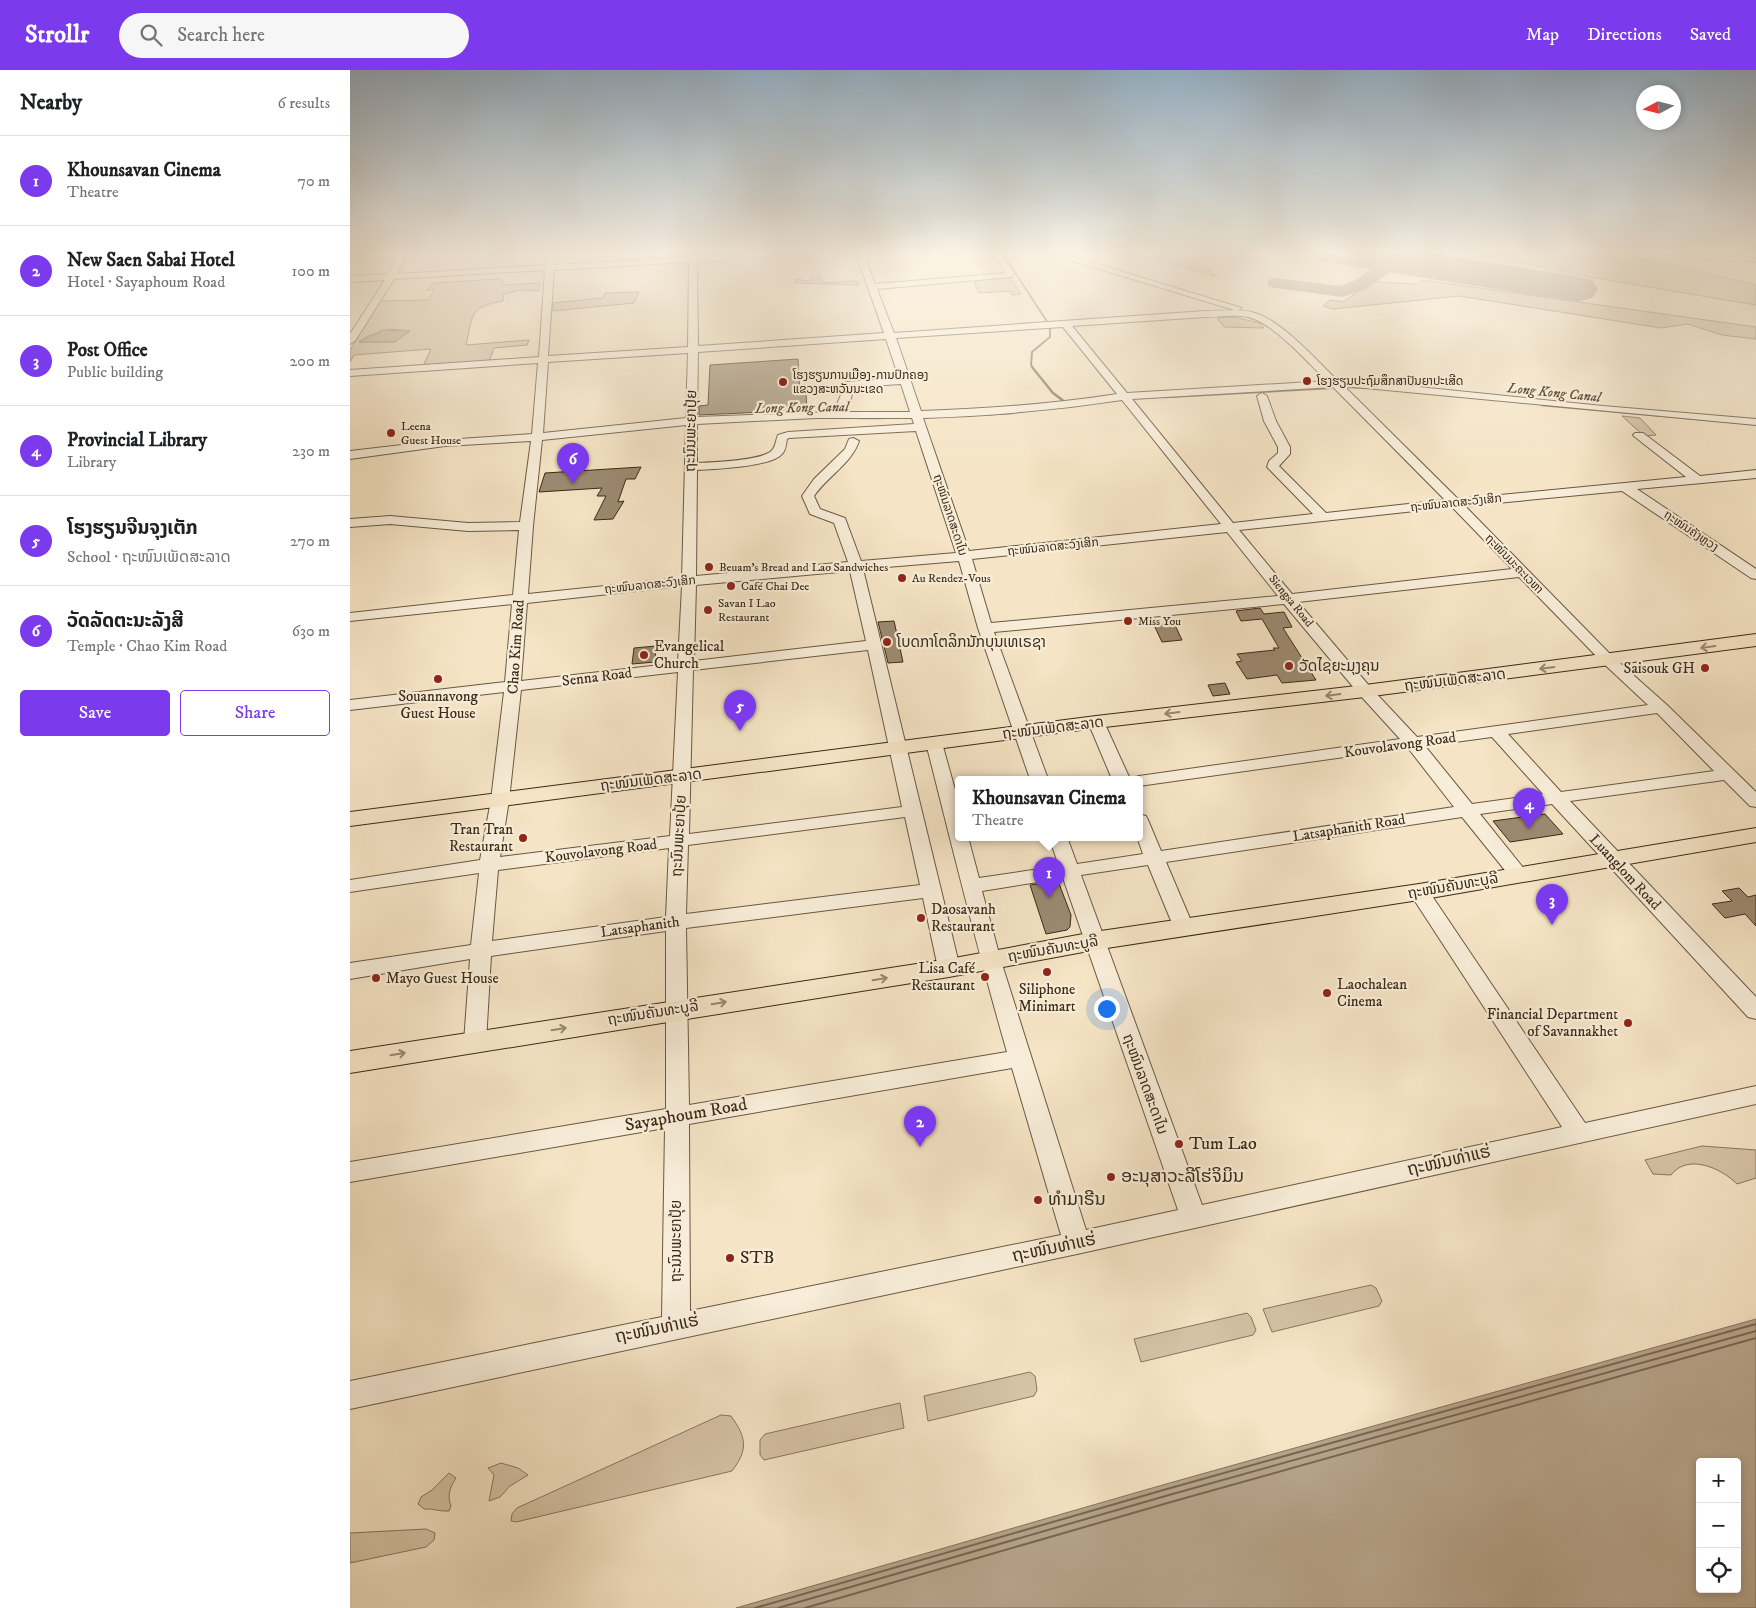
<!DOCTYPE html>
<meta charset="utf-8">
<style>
body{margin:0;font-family:"IM FELL DW Pica","Noto Sans Lao",serif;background:#f6f6f6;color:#202124}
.controls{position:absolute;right:15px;bottom:15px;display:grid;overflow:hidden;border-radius:5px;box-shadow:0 2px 8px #0003}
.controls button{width:45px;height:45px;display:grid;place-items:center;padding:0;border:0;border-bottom:1px solid #e0e0e0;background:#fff;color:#202124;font:25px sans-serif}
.compass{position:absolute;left:1286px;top:15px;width:45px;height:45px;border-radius:50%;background:#fff;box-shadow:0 2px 8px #0003;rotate:263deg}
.you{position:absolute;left:756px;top:938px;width:18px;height:18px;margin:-12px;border:4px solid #fff;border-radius:50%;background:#1a73e8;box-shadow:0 0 0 8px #1a73e833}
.badge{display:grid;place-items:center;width:32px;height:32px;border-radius:50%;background:#7c3aed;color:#fff;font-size:16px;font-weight:700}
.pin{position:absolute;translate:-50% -41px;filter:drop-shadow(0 1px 2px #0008)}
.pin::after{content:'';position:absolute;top:26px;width:18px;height:15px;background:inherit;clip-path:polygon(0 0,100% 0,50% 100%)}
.popup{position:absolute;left:605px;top:706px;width:188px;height:65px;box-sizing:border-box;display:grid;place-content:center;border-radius:5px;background:#fff;filter:drop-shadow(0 1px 4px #0005);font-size:16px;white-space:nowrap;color:#757577}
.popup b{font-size:19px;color:#202124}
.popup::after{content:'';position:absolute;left:50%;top:100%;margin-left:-10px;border:10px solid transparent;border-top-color:#fff}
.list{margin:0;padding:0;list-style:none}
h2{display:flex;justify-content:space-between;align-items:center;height:65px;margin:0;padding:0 20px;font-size:21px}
h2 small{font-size:16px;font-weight:400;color:#757577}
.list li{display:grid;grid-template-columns:32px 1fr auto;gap:15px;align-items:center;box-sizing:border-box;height:90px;padding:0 20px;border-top:1px solid #e0e0e0}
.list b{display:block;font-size:19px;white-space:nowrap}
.list p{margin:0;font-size:16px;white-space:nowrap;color:#757577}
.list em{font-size:16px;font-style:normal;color:#757577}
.actions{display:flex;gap:10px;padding:15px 20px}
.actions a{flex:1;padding:11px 0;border:1px solid #7c3aed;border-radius:5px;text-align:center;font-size:18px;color:#7c3aed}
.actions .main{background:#7c3aed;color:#fff}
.icon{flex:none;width:28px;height:28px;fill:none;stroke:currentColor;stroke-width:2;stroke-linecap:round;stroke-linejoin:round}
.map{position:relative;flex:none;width:1406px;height:1538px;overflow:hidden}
header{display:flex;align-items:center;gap:30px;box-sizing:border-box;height:70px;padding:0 25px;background:#7c3aed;color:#fff}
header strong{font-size:24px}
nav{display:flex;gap:28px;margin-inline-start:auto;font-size:18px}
.search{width:350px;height:45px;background:#f6f6f6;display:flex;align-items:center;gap:12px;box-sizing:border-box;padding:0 18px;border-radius:28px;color:#757577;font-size:19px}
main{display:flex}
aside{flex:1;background:#fff}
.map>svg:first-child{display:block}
</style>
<header>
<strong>Strollr</strong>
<div class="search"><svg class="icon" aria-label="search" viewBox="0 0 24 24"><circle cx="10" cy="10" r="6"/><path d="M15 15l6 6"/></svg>Search here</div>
<nav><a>Map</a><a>Directions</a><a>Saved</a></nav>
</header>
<main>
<aside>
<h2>Nearby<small>6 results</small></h2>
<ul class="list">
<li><span class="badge">1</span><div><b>Khounsavan Cinema</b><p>Theatre</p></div><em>70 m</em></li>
<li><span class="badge">2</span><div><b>New Saen Sabai Hotel</b><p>Hotel · Sayaphoum Road</p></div><em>100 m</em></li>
<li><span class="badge">3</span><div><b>Post Office</b><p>Public building</p></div><em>200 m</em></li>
<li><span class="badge">4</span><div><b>Provincial Library</b><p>Library</p></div><em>230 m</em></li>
<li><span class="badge">5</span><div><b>ໂຮງຮຽນຈີນຈຸງເຕັກ</b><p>School · ຖະໜົນເພັດສະລາດ</p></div><em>270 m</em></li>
<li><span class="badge">6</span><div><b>ວັດລັດຕະນະລັງສີ</b><p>Temple · Chao Kim Road</p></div><em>630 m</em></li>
</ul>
<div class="actions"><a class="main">Save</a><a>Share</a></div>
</aside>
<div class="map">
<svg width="1406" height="1538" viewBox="0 0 1406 1538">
<rect width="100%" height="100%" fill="#f5e4c5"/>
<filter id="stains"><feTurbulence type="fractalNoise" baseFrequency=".004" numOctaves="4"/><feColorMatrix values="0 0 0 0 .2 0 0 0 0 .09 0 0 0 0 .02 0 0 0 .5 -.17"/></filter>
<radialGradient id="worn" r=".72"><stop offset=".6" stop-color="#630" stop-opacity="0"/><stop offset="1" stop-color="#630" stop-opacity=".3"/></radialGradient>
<g fill="#d6c4a7" stroke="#89765e" fill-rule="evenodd">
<polygon points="777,181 804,181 821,188 847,191 868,207"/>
<polygon points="1112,181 1263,181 1406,215 1406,235 1245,208"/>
<polygon points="469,206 470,209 473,211 473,213 507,211 509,215 446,213 445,209 460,211 462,207"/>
<polygon points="660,207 671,224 662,225 659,221 629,223 624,213 629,211 627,209"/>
<path d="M151 209 150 211H153L152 215 190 213 189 221 171 220 154 224 153 231C119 237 123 244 116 275L179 270 177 275 144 278 139 292 73 296 81 279 4 285 0 292V280L30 231 78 230 84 220H77L83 213ZM40 259 60 261 45 272H9L18 266Z"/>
<polygon points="1072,210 1406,257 1406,269 1372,265 1338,254 1311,258 1109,226 983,239 973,236 981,230 993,232 1022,212 1068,214"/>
<polygon points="289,222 284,233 203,241 203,233 253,228 255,223"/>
<polygon points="883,247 910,253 914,258 874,257 867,248"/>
<polygon points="1272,346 1290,348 1306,365 1294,366"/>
<path d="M1352 1076 1406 1080V1108L1387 1114C1371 1098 1338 1083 1321 1105L1303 1104 1295 1090Z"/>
<polygon points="1021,1215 1026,1218 1032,1231 1029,1236 922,1262 913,1239"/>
<polygon points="897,1243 901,1247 906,1260 903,1265 791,1292 784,1269"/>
<polygon points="680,1302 685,1306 687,1320 684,1326 578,1351 574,1326"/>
<polygon points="550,1333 554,1358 414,1390 410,1385 410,1370 415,1364"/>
<path d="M371 1345 381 1346C397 1368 398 1380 382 1401L166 1452 161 1451 162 1444 167 1438Z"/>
<polygon points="151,1393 168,1398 178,1405 160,1416 150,1427 139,1431 144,1405 138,1398"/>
<path d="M99 1403 106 1408C100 1417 97 1425 101 1436L99 1441C90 1442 83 1438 74 1439L68 1434 71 1427 82 1420Z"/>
<polygon points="76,1459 85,1463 84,1470 76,1477 0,1493 0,1463"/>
</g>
<g fill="#b6a48a" stroke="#85735c" fill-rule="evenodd">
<path d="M31 260 60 261 45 272H9C17 267 25 266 31 260Z"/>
<path d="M1406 1249V1538H386L816 1414ZM1350 1392H1387V1519H1350Z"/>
</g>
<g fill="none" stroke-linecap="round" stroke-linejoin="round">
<g stroke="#796650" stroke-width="2">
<polyline points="405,1538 817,1419 1406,1254"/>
<polyline points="428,1538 819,1425 1406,1261"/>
<polyline points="455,1538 821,1432 1406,1268"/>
</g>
<g stroke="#85735c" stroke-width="2">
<polyline points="651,181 698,253"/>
<polyline points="683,298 681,295 682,282 700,267 700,257"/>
</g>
<g stroke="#85735c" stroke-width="2.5">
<polyline points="682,297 703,323 715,332"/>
<polyline points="999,317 1015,318"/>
<polyline points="815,327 981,318"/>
<polyline points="1192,335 1359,350"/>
<polyline points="630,345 662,343"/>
<polyline points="509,348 532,348"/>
</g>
<g fill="#98866e" fill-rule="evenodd">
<path d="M987 181H1005C1000 188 996 189 988 188L986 184Z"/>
<polygon points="1045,186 1051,187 1053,191 1051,195 1016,219 992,227 926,218 920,217 917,213 920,209 926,208 990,216 1004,211 1039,187"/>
</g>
<polygon fill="#98866e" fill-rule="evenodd" points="961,181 1066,181 1226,206 1242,210 1248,219 1242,228 1226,232 981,193 967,190"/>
</g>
<g fill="#9c8a71" stroke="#3c2916">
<polygon points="448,289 450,323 456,323 457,340 349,345 349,336 358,335 360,295"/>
<polygon points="291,397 285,409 276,409 268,432 274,431 263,449 244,450 256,426 247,426 252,418 189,422 195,403"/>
<polygon points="910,538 914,544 934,542 942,557 933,558 966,610 932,613 927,605 897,609 886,592 892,591 887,584 925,580 923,578 929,578 912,549 891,551 886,541"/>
<polygon points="544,551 553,592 538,593 528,552"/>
<polygon points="824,553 832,570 812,572 804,555"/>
<polygon points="306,576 305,592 282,594 284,578"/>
<polygon points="875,613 880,624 863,626 858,615"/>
<polygon points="1195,744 1213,764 1160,772 1143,751"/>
<polygon points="708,811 721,845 720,857 717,860 696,864 680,815"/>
<polygon points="1389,818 1398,827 1406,825 1406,856 1395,844 1375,848 1362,834 1382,831 1372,821"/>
</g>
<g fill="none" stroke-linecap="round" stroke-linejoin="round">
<defs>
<g id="minor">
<path d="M44 181H52L54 189 47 204 196 195 197 181H205L204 195 338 187V181H346V187L440 181H495L491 183 347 192 348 276 534 263 505 181H513L525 214 656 203 641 181H649L664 203 662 207 527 219 544 263 855 241C870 241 887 239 901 242 930 248 966 290 988 311L1000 310 1253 336 1406 349V355L994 316 1108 429 1336 407 1285 367 1283 365 1285 363H1293L1350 406 1406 400V408L1287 419 1406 499V509L1401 508 1272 421 1115 436 1263 587 1317 635 1406 722V737L1400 736 1374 710 1220 731 1406 927V949L1398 947 1202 734 1130 744 1179 805 1176 809 1169 811 1162 809 1112 747 816 792 844 858 841 863 834 865 827 863 824 858 798 795 731 805 852 1135 1212 1057 1059 822 1062 817 1069 815 1076 817 1235 1053 1406 1016V1034L727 1184 0 1339V1311L312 1247 315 1058 0 1112V1092L316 1039V861L141 886 136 972 133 978 125 980 117 978 114 972 120 889 0 909V893L121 875 129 803 0 822V810L130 790 141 730 154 622 0 640V630L155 612 162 534 0 551V543L163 525 169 460 118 461 40 454 0 457V449L40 446 118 453 170 452 181 371 95 376 0 389V381L95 370 182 364 188 293 0 306V300L189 287 195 200 44 209 5 271 0 274V264L35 210 0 212V206L38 204 46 189ZM339 192 338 277 198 286 204 200ZM855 247C868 247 885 244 898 247 924 253 957 292 977 311L777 323 722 256ZM713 257 767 324C702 334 637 339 571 341L546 268ZM536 269 549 308 496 312 484 342 347 347 348 282ZM338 283 336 348 193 363 198 292ZM551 314 560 342H495L499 335 504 317ZM983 317 1095 430 976 443 929 396 940 384V377L926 351 917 326 912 323 907 326 914 351 928 377V383L919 391 917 397 963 444 883 453 782 329ZM772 330 871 454 619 481 573 348C640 346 706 340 772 330ZM466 348H562L564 354 438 362 428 365C426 369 426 375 423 379 416 391 361 392 347 393V354ZM336 355 332 508 178 524 183 456 192 370ZM566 361 606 483 511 491 495 448 470 439 464 426C477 407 502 393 509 371L503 368 499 369 495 379 464 409 452 426 460 444 484 453 498 492 346 506 347 400C365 399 421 397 432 384 436 380 436 374 437 369L439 368ZM1102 437 1162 499 942 524 889 460ZM877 462 928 526 641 553 622 489ZM609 491 628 558 680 709H698L644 562 934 534 1009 624 1050 669 789 706 781 709H789V716L1058 678 1104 737 811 781 798 750 796 746 789 744V767H787L793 784 727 794 717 767H699L709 796 629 808 618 767H609V734L592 673 590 669H578L576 673C602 776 627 879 657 982L339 1035 336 858 573 828 588 898 592 903 599 905 606 903 610 898 513 499ZM500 501 516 571 344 591 346 515ZM1169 507 1253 593 1298 635 1067 667 1021 618 948 532ZM332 516 328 593 171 611 177 533ZM518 580 552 737 339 764 343 600ZM328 602 320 766 150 787 159 730 171 620ZM1307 643 1364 701 1211 722 1158 664ZM1142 667 1193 724 1122 734 1075 676ZM555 747 570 815 336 844 338 775ZM319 778 316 847 142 871 148 800ZM713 808 828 1140 736 1160 651 891 632 821ZM662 998 711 1165 340 1241 339 1054Z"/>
<polygon points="690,181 704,181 892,238 887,241 884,240"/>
<polygon points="1302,181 1338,181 1406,188 1406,192 1306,183"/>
<polygon points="746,647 752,648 754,652 780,709 762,709 738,652 740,648"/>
</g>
<g id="major">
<polygon points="1406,564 1406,576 1015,627 746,658 0,756 0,742 746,646 1015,615"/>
<polygon points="1406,758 1406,772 1069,830 744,880 599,907 0,1003 0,981 599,889 744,862 1069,814"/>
</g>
</defs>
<use href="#minor" stroke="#6a5842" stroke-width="2"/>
<use href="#major" stroke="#3c2916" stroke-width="2"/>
<use href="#minor" fill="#f8edd9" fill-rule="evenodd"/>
<use href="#major" fill="#f5e4c5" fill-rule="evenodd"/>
</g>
<defs><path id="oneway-shaft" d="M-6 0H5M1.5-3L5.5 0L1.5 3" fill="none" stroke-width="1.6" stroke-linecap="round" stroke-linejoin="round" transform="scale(1.25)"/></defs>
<g stroke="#98866e">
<use href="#oneway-shaft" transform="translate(1358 577) rotate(172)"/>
<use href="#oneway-shaft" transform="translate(1197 598) rotate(173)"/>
<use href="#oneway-shaft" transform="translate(983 625) rotate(173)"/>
<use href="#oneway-shaft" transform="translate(822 643) rotate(173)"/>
<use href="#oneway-shaft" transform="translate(530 909) rotate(-9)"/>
<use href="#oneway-shaft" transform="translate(369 933) rotate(-9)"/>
<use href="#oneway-shaft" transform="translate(209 959) rotate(-9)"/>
<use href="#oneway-shaft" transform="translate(48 984) rotate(-9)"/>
</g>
<linearGradient id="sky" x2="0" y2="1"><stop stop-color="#94aec2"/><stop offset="0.46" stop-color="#faf3e5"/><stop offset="1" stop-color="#faf3e5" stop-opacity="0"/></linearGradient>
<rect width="1406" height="397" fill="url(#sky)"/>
<g fill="#8f2418" stroke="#f8edd9" stroke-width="2">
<circle cx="957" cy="311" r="5"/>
<circle cx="433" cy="312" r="5"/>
<circle cx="41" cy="363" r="5"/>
<circle cx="359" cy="497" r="5"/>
<circle cx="552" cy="508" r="5"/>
<circle cx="381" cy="516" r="5"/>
<circle cx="358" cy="540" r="5"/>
<circle cx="778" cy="551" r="5"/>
<circle cx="537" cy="572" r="5"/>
<circle cx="294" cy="585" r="5"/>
<circle cx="939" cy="596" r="5"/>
<circle cx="1355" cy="598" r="5"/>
<circle cx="88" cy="609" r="5"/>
<circle cx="173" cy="768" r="5"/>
<circle cx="571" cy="848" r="5"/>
<circle cx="697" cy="902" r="5"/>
<circle cx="635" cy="907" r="5"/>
<circle cx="26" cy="908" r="5"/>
<circle cx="977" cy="923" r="5"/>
<circle cx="1278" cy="953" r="5"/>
<circle cx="829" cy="1074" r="5"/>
<circle cx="761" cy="1107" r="5"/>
<circle cx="688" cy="1130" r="5"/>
<circle cx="380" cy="1188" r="5"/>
</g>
<g text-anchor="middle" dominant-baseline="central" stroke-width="4.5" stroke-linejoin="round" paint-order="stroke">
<g font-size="12" fill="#3c2916" stroke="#f8edd9" text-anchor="start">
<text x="443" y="305">ໂຮງຮຽນການເມືອງ-ການປົກຄອງ<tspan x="443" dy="14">ແຂວງສະຫວັນນະເຂດ</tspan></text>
<text x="967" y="311">ໂຮງຮຽນປະຖົມສຶກສາປັນຍາປະເສີດ</text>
<text x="51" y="356">Leena<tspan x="51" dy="14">Guest House</tspan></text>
<text x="369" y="497">Beuam's Bread and Lao Sandwiches</text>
<text x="562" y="508">Au Rendez-Vous</text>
<text x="391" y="516">Café Chai Dee</text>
<text x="368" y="533">Savan I Lao<tspan x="368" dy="14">Restaurant</tspan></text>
<text x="788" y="551">Miss You</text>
</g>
<g font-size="12" fill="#3c2916" stroke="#f8edd9">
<text transform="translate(1106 433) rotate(-6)">ຖະໜົນລາດສະວົງເສິກ</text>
<text transform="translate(600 445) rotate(72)">ຖະໜົນລາດສະດາໄນ</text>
<text transform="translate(1341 461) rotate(34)">ຖະໜົນຄັງຫຼວງ</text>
<text transform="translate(703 477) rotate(-6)">ຖະໜົນລາດສະວົງເສິກ</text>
<text transform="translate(1164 494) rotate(46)">ຖະໜົນມະຄະເວຫາ</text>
<text transform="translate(300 515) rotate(-6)">ຖະໜົນລາດສະວົງເສິກ</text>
<text transform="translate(941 531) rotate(51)">Siengsa Road</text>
</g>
<g font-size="14" font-style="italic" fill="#614e39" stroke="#f8edd9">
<text transform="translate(1204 323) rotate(6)">Long Kong Canal</text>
<text transform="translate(452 338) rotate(-1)">Long Kong Canal</text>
</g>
<g font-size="15" fill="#3c2916" stroke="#f8edd9">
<text transform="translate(341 361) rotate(-89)">ຖະນົນພະຍາປຸ້ຍ</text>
<text transform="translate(166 577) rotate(-86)">Chao Kim Road</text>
<text transform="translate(247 607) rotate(-7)">Senna Road</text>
<text transform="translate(1105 610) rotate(-7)">ຖະໜົນເພັດສະລາດ</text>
<text transform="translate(703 658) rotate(-7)">ຖະໜົນເພັດສະລາດ</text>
<text transform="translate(1050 675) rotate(-8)">Kouvolavong Road</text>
<text transform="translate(301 710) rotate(-7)">ຖະໜົນເພັດສະລາດ</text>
<text transform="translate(999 758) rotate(-9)">Latsaphanith Road</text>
<text transform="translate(329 766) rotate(-87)">ຖະນົນພະຍາປຸ້ຍ</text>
<text transform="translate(251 781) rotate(-7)">Kouvolavong Road</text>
<text transform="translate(1275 802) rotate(47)">Luanglom Road</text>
<text transform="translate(1103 816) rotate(-10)">ຖະໜົນຄັນທະບູລີ</text>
<text transform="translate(290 857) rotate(-8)">Latsaphanith</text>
<text transform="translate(703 879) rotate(-10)">ຖະໜົນຄັນທະບູລີ</text>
<text transform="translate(303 943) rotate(-9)">ຖະໜົນຄັນທະບູລີ</text>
<text transform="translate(795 1014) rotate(70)">ຖະໜົນລາດສະດາໄນ</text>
<text transform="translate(326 1171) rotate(-90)">ຖະນົນພະຍາປຸ້ຍ</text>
</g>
<g font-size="15" fill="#3c2916" stroke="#f8edd9" text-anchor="start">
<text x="547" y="572">ໂບດກາໂຕລິກນັກບຸນເທເຣຊາ</text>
<text x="304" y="576">Evangelical<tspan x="304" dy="17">Church</tspan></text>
<text x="949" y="596">ວັດໄຊຍະມຸງຄຸນ</text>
<text x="1345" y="598" text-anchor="end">Saisouk GH</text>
<text x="88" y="626" text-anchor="middle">Souannavong<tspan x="88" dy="17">Guest House</tspan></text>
<text x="163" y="759" text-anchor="end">Tran Tran<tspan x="163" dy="17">Restaurant</tspan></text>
<text x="581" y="839">Daosavanh<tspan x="581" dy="17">Restaurant</tspan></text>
<text x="625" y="898" text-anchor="end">Lisa Café<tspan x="625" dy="17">Restaurant</tspan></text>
<text x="36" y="908">Mayo Guest House</text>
<text x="987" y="914">Laochalean<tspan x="987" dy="17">Cinema</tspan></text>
<text x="697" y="919" text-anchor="middle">Siliphone<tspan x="697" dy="17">Minimart</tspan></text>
<text x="1268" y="944" text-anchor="end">Financial Department<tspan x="1268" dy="17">of Savannakhet</tspan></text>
</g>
<g font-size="18" fill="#3c2916" stroke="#f8edd9">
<text transform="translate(336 1045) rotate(-10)">Sayaphoum Road</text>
<text transform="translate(1099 1091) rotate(-13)">ຖະໜົນທ່າແຮ່</text>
<text transform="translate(704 1178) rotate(-12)">ຖະໜົນທ່າແຮ່</text>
<text transform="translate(307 1259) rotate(-12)">ຖະໜົນທ່າແຮ່</text>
</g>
<g font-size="18" fill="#3c2916" stroke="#f8edd9" text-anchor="start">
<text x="839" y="1074">Tum Lao</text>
<text x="771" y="1107">ອະນຸສາວະລີໂຮ່ຈິມິນ</text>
<text x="698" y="1130">ທຳມາຣີນ</text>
<text x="390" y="1188">STB</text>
</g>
</g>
<rect width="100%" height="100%" filter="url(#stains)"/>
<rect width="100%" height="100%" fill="url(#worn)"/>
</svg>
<div class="controls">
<button>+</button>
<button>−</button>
<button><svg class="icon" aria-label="locate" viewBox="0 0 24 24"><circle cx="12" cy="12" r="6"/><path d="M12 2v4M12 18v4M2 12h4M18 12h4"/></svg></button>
</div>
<svg class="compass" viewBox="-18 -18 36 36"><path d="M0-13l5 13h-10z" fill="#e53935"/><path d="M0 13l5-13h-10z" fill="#757577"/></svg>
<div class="you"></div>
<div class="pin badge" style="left:699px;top:828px">1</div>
<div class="popup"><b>Khounsavan Cinema</b>Theatre</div>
<div class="pin badge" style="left:570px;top:1077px">2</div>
<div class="pin badge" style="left:1202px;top:855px">3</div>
<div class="pin badge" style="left:1179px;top:759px">4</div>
<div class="pin badge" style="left:390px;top:661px">5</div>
<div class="pin badge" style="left:223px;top:414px">6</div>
</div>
</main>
